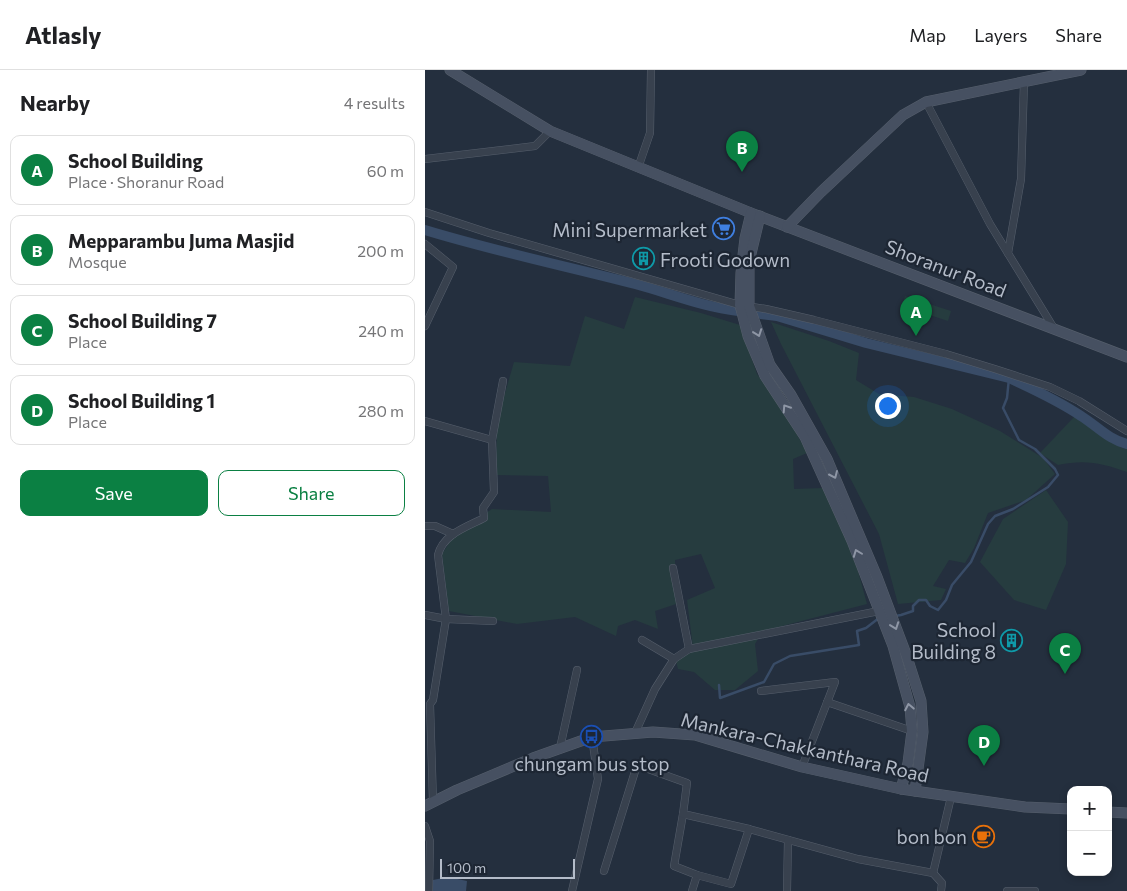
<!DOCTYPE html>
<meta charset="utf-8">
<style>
body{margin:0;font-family:Commissioner,sans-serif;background:#f6f6f6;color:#202124}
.controls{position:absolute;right:15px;bottom:15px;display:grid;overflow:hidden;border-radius:10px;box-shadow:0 2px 8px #0003}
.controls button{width:45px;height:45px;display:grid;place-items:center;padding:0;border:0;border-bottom:1px solid #e0e0e0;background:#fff;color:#202124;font:25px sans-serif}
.scale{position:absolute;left:15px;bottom:12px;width:135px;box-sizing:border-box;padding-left:5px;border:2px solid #b4bcc9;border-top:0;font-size:14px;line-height:18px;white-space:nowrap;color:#b4bcc9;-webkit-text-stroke:4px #1d2633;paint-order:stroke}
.you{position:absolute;left:462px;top:335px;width:18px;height:18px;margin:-12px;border:4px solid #fff;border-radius:50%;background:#1a73e8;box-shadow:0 0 0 8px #1a73e833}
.badge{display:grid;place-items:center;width:32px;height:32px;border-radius:50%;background:#0b8043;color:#fff;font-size:16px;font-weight:700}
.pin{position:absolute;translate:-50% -41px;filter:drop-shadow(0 1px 2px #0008)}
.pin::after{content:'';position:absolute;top:26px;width:18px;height:15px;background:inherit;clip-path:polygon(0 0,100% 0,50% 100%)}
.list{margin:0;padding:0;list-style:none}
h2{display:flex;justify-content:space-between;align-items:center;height:65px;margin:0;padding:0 20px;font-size:21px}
h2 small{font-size:16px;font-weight:400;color:#757577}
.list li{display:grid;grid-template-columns:32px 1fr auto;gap:15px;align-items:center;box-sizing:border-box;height:70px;margin:0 10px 10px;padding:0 10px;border:1px solid #e0e0e0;border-radius:10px}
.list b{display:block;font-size:19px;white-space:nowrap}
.list p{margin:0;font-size:16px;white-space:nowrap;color:#757577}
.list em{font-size:16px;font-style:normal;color:#757577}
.actions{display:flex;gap:10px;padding:15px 20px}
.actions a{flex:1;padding:11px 0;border:1px solid #0b8043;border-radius:10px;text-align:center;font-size:18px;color:#0b8043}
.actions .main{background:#0b8043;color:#fff}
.map{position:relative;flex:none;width:702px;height:821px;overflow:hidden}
header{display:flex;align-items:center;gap:30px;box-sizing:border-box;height:70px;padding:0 25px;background:#fff;border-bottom:1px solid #e0e0e0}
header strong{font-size:24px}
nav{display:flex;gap:28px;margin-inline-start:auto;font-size:18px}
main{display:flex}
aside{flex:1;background:#fff}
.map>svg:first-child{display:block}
</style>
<header>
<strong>Atlasly</strong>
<nav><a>Map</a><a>Layers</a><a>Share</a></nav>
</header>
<main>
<aside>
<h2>Nearby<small>4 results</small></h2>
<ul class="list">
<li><span class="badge">A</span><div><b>School Building</b><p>Place · Shoranur Road</p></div><em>60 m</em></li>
<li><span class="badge">B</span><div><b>Mepparambu Juma Masjid</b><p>Mosque</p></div><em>200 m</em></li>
<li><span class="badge">C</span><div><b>School Building 7</b><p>Place</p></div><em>240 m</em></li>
<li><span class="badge">D</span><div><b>School Building 1</b><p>Place</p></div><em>280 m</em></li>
</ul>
<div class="actions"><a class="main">Save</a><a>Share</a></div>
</aside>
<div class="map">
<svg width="702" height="821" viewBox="0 0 702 821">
<rect width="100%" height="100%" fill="#242f3e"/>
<g fill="#263c3f">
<polygon points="480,226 526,241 523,251 477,236"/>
<polygon points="210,227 276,243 315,255 332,304 360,342 382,383 368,389 369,419 399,418 427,479 442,534 338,561 330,574 333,601 310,620 290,620 269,602 253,599 250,587 268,578 262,530 290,518 276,484 250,490 251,534 230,541 233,559 210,550 193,556 191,566 150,547 92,554 24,541 17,484 32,461 67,439 126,442 123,406 71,405 72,351 89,292 145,296 160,246 199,259"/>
<polygon points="346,252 404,271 434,283 431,310 454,324 489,327 527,339 575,361 618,388 630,404 601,430 563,443 549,478 540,493 524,490 508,516 521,519 516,530 473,534 454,464 356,274"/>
<path d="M650 346 697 378 702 379V402C677 393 660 389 633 395L615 383Z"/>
<polygon points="621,420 643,452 641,494 621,540 589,530 555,492 578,449"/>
</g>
<polygon fill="#394c67" points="23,807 42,811 41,821 6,821 8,810"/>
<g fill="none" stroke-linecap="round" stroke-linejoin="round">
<g stroke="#394c67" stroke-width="2.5">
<polyline points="470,546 476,545 488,541 488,536 494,530 501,530 505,536 513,540 521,530 527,515 546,492 563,454 570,446 588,439 623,417 633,405 630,399 610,379 594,370 578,338 582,328 584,308"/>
<polyline points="294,615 295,628 339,612 349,594 365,586 434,575 432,561 441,558 454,548"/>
</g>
<g stroke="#394c67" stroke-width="10">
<path d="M0 160C69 181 140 196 210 214 244 223 278 237 313 241"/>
<path d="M336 244 352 246 441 273 584 308C608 319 634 331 656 346 672 356 684 370 702 374"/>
</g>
<defs>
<g id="minor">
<polyline points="501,32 565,154 630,260"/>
<polyline points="0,89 110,76 125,61"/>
<polyline points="213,98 225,63 226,0"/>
<polyline points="0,142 64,163 315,235 341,239 389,250 521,284 570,299 625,317 654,331 702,361"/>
<polyline points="0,174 28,197 0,256"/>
<polyline points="583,183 596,109 599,12"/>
<polyline points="0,351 67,370"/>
<polyline points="0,456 10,456 28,464"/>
<polyline points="248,498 264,579"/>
<polyline points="0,545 21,549 68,551"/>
<polyline points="217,570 249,589"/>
<polyline points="336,621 410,612 377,697"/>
<polyline points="402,632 487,661"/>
<polyline points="210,663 230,619 249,589 264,579 454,541"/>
<polyline points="135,678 152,600"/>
<path d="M8 732 5 634 8 630 21 549 13 485C18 464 42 457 59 448L58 438 69 422 67 370 78 311"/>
<polyline points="258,744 249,796 272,805 267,821"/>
<polyline points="0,756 5,771 4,821"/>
<polyline points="179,801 212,695 262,713 258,744 324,759 433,789 508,803 517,813 516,821"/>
<polyline points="508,803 526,727"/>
<polyline points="272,805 306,814 324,759"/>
<polyline points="147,821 173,709 167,667"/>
<polyline points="362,821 363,770"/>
<polyline points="582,821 610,821"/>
</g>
<g id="secondary">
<polyline points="25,0 125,61 326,143 702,287"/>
<polyline points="326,143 320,168 316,203 315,235 323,266 340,306 380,367 427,471 468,576 485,637 487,661 483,693 476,719"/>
<polyline points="335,146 324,192 324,236 345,295 366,325 402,389 452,507 481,584 496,631 498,662 490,721"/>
<polyline points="362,157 396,122 478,45 501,32 656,0"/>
<polyline points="0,736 32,720 108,688 167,667 228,662 270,665 377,697 476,719 600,737 646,739"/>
<polyline points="683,742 702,743"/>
</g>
</defs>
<use href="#minor" stroke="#565f6c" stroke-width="8"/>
<use href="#secondary" stroke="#565f6c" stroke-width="11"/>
<use href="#minor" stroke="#38414e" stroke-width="7"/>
<use href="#secondary" stroke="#465061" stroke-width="10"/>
</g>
<defs><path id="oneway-chevron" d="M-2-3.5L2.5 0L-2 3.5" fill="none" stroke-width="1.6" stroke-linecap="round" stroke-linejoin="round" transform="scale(1.25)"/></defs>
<g stroke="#8e96a5">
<use href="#oneway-chevron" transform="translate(333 263) rotate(70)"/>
<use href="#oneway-chevron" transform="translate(361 338) rotate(-123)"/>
<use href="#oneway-chevron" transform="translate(409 405) rotate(66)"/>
<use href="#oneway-chevron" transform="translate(432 483) rotate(-111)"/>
<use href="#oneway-chevron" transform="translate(470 556) rotate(70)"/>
<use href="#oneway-chevron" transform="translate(484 637) rotate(-101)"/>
</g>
<defs>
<symbol id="supermarket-ring" viewBox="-11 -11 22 22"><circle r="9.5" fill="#1d2633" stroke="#3f7fe0" stroke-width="1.5"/><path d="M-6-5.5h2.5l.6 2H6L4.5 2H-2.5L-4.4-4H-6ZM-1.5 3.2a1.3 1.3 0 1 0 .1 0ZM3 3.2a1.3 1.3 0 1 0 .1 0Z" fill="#3f7fe0"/></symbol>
<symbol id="building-ring" viewBox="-11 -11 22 22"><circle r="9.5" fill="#1d2633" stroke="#0f9aa8" stroke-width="1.5"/><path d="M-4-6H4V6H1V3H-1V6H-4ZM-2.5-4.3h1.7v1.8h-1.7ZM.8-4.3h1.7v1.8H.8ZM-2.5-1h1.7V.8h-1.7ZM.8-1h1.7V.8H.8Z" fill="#0f9aa8"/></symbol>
<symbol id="bus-ring" viewBox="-11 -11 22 22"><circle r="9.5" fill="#1d2633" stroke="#1a4fb4" stroke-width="1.5"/><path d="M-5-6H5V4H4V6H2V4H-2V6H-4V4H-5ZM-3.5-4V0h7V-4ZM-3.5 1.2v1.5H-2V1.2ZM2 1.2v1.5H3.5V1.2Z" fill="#1a4fb4"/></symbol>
<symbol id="cafe-ring" viewBox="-11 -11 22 22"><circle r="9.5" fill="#1d2633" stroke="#e8710a" stroke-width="1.5"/><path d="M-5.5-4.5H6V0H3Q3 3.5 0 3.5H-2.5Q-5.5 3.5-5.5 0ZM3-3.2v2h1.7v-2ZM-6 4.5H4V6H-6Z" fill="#e8710a"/></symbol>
</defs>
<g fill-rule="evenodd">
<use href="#supermarket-ring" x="286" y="146" width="25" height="25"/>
<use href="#building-ring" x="206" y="176" width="25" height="25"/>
<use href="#building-ring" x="574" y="558" width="25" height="25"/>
<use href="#bus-ring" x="154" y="654" width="25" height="25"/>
<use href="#cafe-ring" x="546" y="754" width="25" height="25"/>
</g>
<g text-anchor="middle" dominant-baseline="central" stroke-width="4.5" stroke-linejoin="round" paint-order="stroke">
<g font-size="19" fill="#b4bcc9" stroke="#1d2633" text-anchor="end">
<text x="282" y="159">Mini Supermarket</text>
<text x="235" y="189" text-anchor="start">Frooti Godown</text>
<text x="571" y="559">School<tspan x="571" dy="22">Building 8</tspan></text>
<text x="167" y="693" text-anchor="middle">chungam bus stop</text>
<text x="542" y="766">bon bon</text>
</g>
<g font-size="19" fill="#b4bcc9" stroke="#1d2633">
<text transform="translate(521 198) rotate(21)">Shoranur Road</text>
<text transform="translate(380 677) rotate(13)">Mankara-Chakkanthara Road</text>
</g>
</g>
</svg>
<div class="controls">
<button>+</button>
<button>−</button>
</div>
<div class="scale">100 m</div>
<div class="you"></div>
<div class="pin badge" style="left:491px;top:266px">A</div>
<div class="pin badge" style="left:317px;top:102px">B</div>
<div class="pin badge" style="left:640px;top:604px">C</div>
<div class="pin badge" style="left:559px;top:696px">D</div>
</div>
</main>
